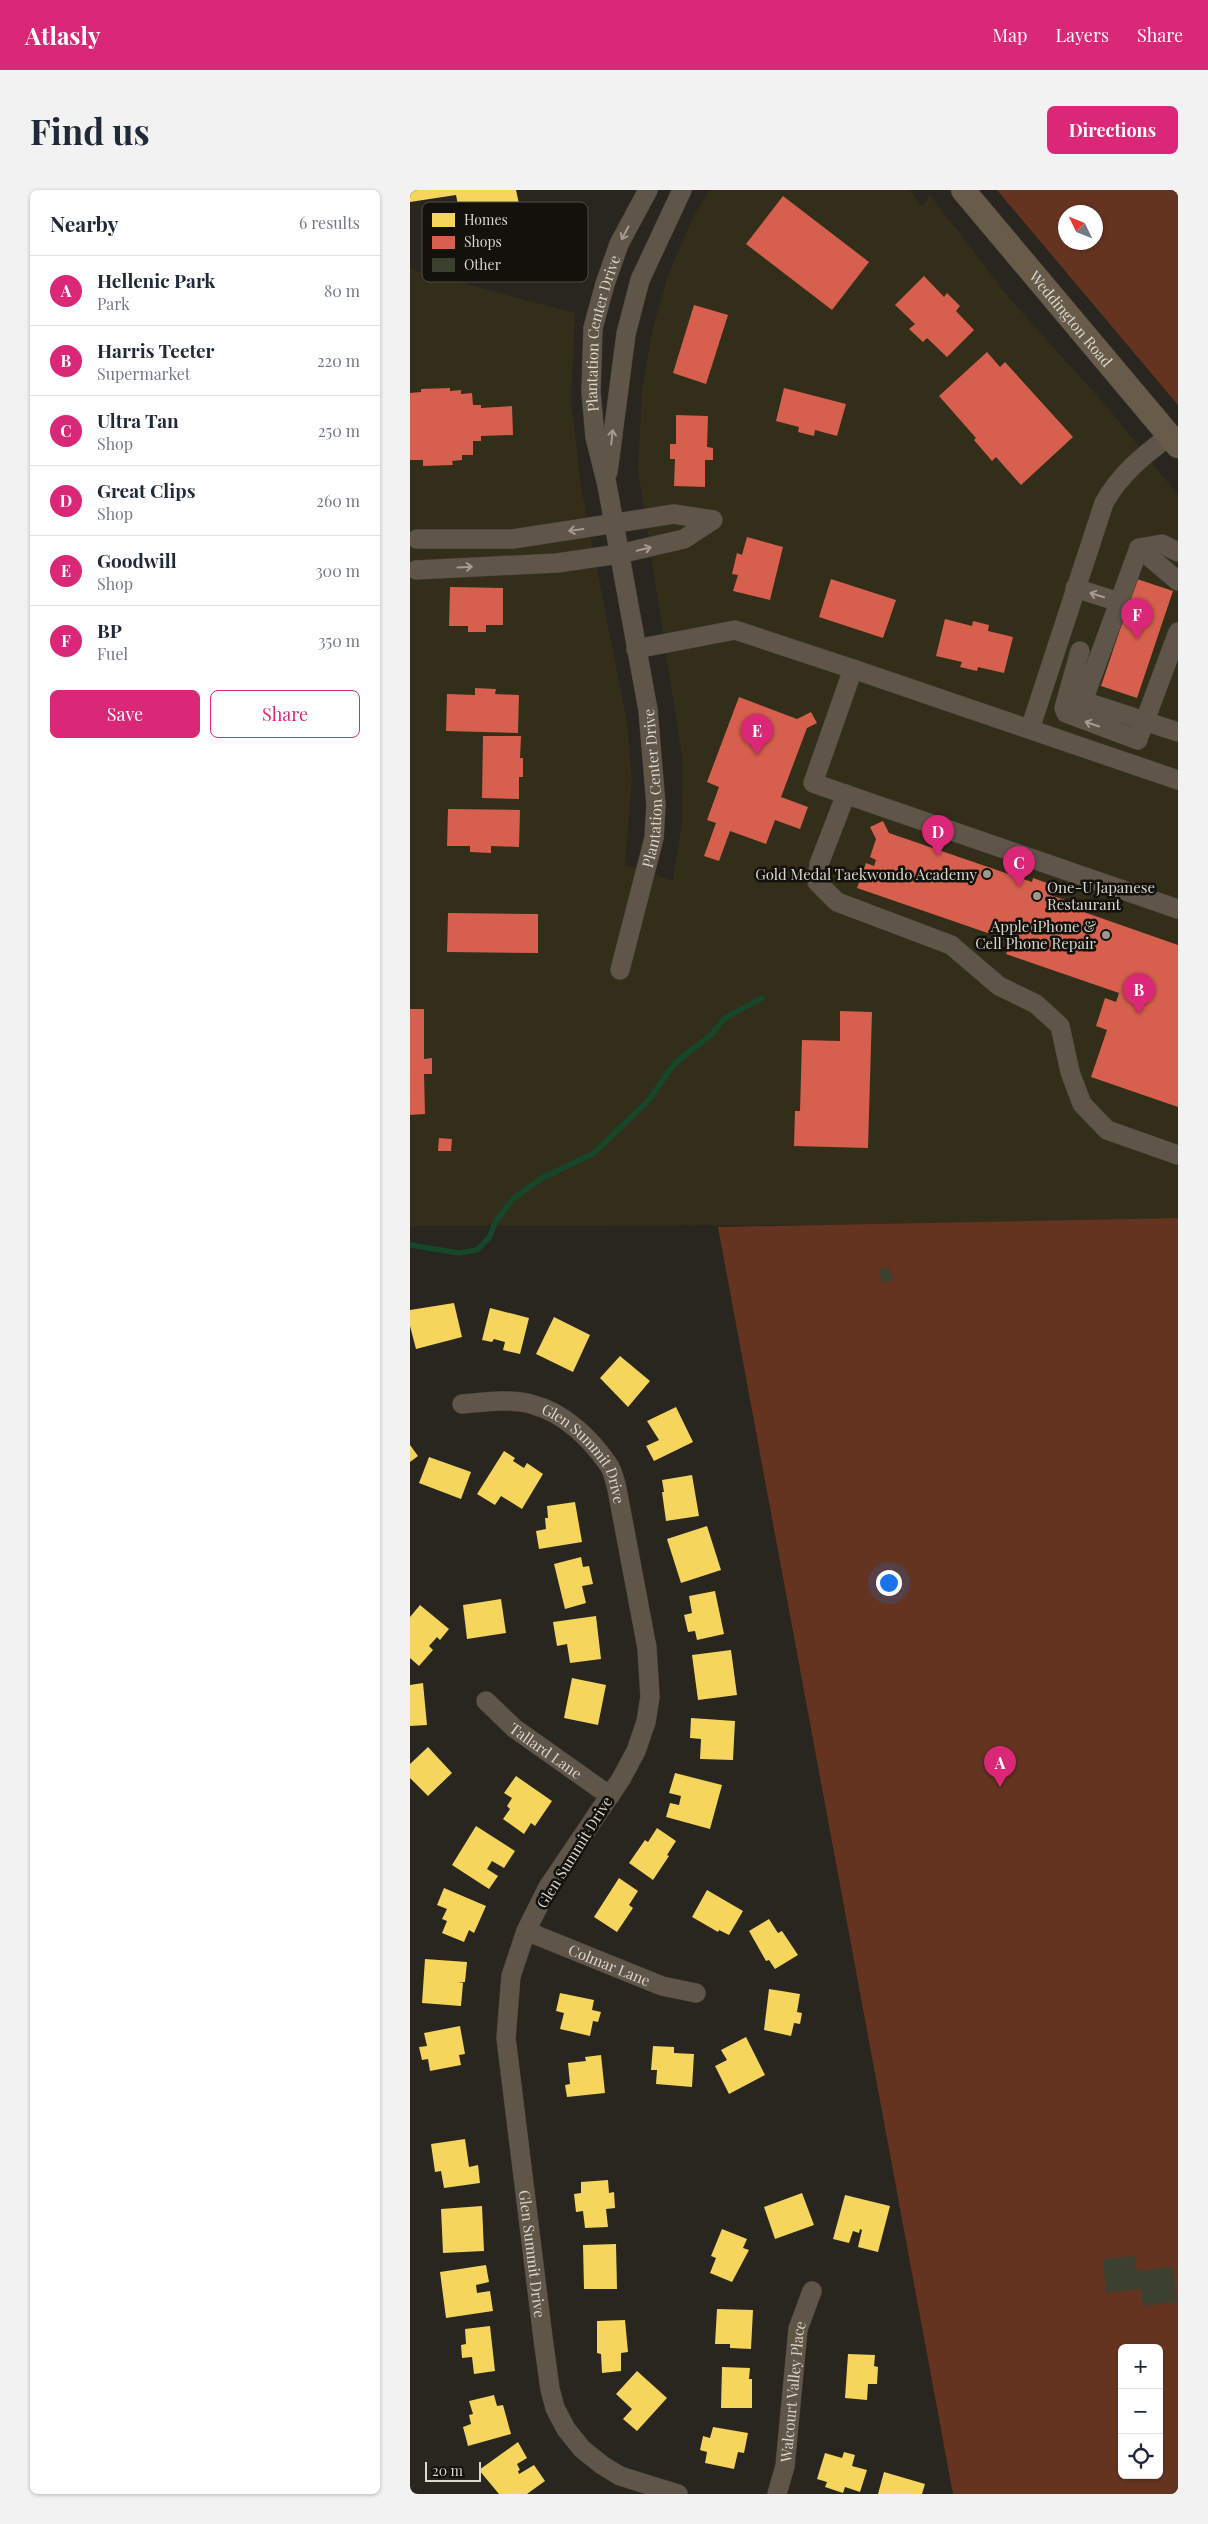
<!DOCTYPE html>
<meta charset="utf-8">
<style>
body{margin:0;font-family:"Playfair Display",serif;background:#f2f2f3;color:#1f2937}
.controls{position:absolute;right:15px;bottom:15px;display:grid;overflow:hidden;border-radius:8px;box-shadow:0 1px 4px #0004}
.controls button{width:45px;height:45px;display:grid;place-items:center;padding:0;border:0;border-bottom:1px solid #e0e1e3;background:#fff;color:#1f2937;font:25px sans-serif}
.compass{position:absolute;left:648px;top:15px;width:45px;height:45px;border-radius:50%;background:#fff;box-shadow:0 1px 4px #0004;rotate:313deg}
.scale{position:absolute;left:15px;bottom:12px;width:56px;box-sizing:border-box;padding-left:5px;border:2px solid #d9d7ce;border-top:0;font-size:14px;line-height:18px;white-space:nowrap;color:#d9d7ce;-webkit-text-stroke:4px #13110b;paint-order:stroke}
.you{position:absolute;left:478px;top:1392px;width:18px;height:18px;margin:-12px;border:4px solid #fff;border-radius:50%;background:#1a73e8;box-shadow:0 0 0 8px #1a73e833}
.badge{display:grid;place-items:center;width:32px;height:32px;border-radius:50%;background:#db2777;color:#fff;font-size:16px;font-weight:700}
.pin{position:absolute;translate:-50% -41px;filter:drop-shadow(0 1px 2px #0008)}
.pin::after{content:'';position:absolute;top:26px;width:18px;height:15px;background:inherit;clip-path:polygon(0 0,100% 0,50% 100%)}
.list{margin:0;padding:0;list-style:none}
h2{display:flex;justify-content:space-between;align-items:center;height:65px;margin:0;padding:0 20px;font-size:21px}
h2 small{font-size:16px;font-weight:400;color:#747a83}
.list li{display:grid;grid-template-columns:32px 1fr auto;gap:15px;align-items:center;box-sizing:border-box;height:70px;padding:0 20px;border-top:1px solid #e0e1e3}
.list b{display:block;font-size:19px;white-space:nowrap}
.list p{margin:0;font-size:16px;white-space:nowrap;color:#747a83}
.list em{font-size:16px;font-style:normal;color:#747a83}
.actions{display:flex;gap:10px;padding:15px 20px}
.actions a{flex:1;padding:11px 0;border:1px solid #db2777;border-radius:8px;text-align:center;font-size:18px;color:#db2777}
.actions .main{background:#db2777;color:#fff}
.icon{flex:none;width:28px;height:28px;fill:none;stroke:currentColor;stroke-width:2;stroke-linecap:round;stroke-linejoin:round}
.map{position:relative;flex:none;width:768px;height:2304px;overflow:hidden;border-radius:8px}
header{display:flex;align-items:center;gap:30px;box-sizing:border-box;height:70px;padding:0 25px;background:#db2777;color:#fff}
header strong{font-size:24px}
nav{display:flex;gap:28px;margin-inline-start:auto;font-size:18px}
.intro{display:flex;align-items:center;justify-content:space-between;box-sizing:border-box;height:120px;padding:0 30px}
h1{margin:0;font-size:35px}
.button{padding:12px 22px;border-radius:8px;background:#db2777;color:#fff;font-size:18px;font-weight:700}
main{display:flex;gap:30px;padding:0 30px}
aside{flex:1;background:#fff;border-radius:8px;box-shadow:0 1px 4px #0004}
.map>svg:first-child{display:block}
</style>
<header>
<strong>Atlasly</strong>
<nav><a>Map</a><a>Layers</a><a>Share</a></nav>
</header>
<div class="intro"><h1>Find us</h1><a class="button">Directions</a></div>
<main>
<aside>
<h2>Nearby<small>6 results</small></h2>
<ul class="list">
<li><span class="badge">A</span><div><b>Hellenic Park</b><p>Park</p></div><em>80 m</em></li>
<li><span class="badge">B</span><div><b>Harris Teeter</b><p>Supermarket</p></div><em>220 m</em></li>
<li><span class="badge">C</span><div><b>Ultra Tan</b><p>Shop</p></div><em>250 m</em></li>
<li><span class="badge">D</span><div><b>Great Clips</b><p>Shop</p></div><em>260 m</em></li>
<li><span class="badge">E</span><div><b>Goodwill</b><p>Shop</p></div><em>300 m</em></li>
<li><span class="badge">F</span><div><b>BP</b><p>Fuel</p></div><em>350 m</em></li>
</ul>
<div class="actions"><a class="main">Save</a><a>Share</a></div>
</aside>
<div class="map">
<svg width="768" height="2304" viewBox="0 0 768 2304">
<rect width="100%" height="100%" fill="#28261e"/>
<polygon fill="#322e1a" points="300,0 500,0 512,16 520,5 601,110 699,219 768,305 768,1030 505,1035 0,1036 0,79 165,123 161,210 171,297 217,533 222,588 215,675 263,691 272,632 273,573 228,280 232,199 243,138 258,85 284,25"/>
<g fill="#653421" fill-rule="evenodd">
<path d="M587 0H768V215ZM686 22V52H656V22Z"/>
<path d="M768 1028V2304H543L308 1037ZM712 2158H749V2285H712Z"/>
</g>
<g fill="#f6d55c">
<polygon points="0,0 106,0 120,64 72,72 57,13 48,15 46,5 0,12"/>
<polygon points="44,1113 52,1147 6,1159 0,1136 0,1120"/>
<polygon points="80,1118 119,1128 110,1164 93,1160 95,1152 84,1149 82,1152 72,1150"/>
<polygon points="144,1127 180,1145 163,1182 126,1164"/>
<polygon points="210,1166 240,1191 218,1217 190,1188"/>
<polygon points="266,1217 283,1252 244,1271 236,1256 249,1250 237,1231"/>
<polygon points="0,1255 8,1266 0,1272"/>
<polygon points="94,1261 105,1268 103,1271 114,1278 117,1273 133,1284 112,1319 91,1306 85,1315 67,1304"/>
<polygon points="19,1267 61,1282 51,1309 9,1293"/>
<polygon points="282,1285 289,1326 256,1331 252,1302 254,1302 252,1290"/>
<polygon points="165,1312 172,1352 129,1359 126,1341 136,1339 135,1328 138,1328 137,1316"/>
<polygon points="297,1336 311,1380 271,1393 257,1349"/>
<polygon points="171,1367 173,1377 179,1376 183,1394 172,1396 176,1413 155,1419 144,1374"/>
<polygon points="305,1401 314,1444 287,1450 285,1441 278,1442 274,1425 282,1423 279,1406"/>
<polygon points="91,1409 96,1443 57,1449 53,1415"/>
<polygon points="10,1415 39,1439 30,1450 27,1447 19,1456 23,1460 9,1476 0,1468 0,1427"/>
<polygon points="186,1426 191,1469 160,1473 157,1454 147,1456 143,1432"/>
<polygon points="321,1460 327,1505 288,1510 282,1465"/>
<polygon points="162,1488 196,1495 188,1535 154,1528"/>
<polygon points="13,1493 17,1535 0,1536 0,1495"/>
<polygon points="281,1528 325,1531 323,1570 290,1569 291,1549 280,1548"/>
<polygon points="18,1557 42,1583 18,1606 0,1588 0,1574"/>
<polygon points="265,1583 312,1595 300,1639 256,1627 260,1613 269,1615 271,1606 259,1603"/>
<polygon points="106,1586 142,1611 125,1636 121,1633 114,1644 93,1629 100,1619 97,1616 102,1608 94,1603"/>
<polygon points="66,1636 105,1661 94,1678 82,1671 77,1679 88,1686 79,1699 42,1675"/>
<polygon points="247,1638 266,1651 257,1665 259,1666 243,1690 219,1673 235,1650 238,1652"/>
<polygon points="209,1688 228,1701 219,1715 223,1718 207,1742 184,1727"/>
<polygon points="34,1698 76,1716 64,1743 59,1740 54,1752 32,1743 37,1731 32,1729 37,1719 27,1715"/>
<polygon points="297,1700 333,1721 319,1745 309,1740 308,1742 282,1727"/>
<polygon points="359,1729 368,1743 372,1741 388,1765 365,1779 359,1770 356,1771 339,1741"/>
<polygon points="15,1769 57,1772 55,1792 48,1793 53,1793 51,1816 12,1813"/>
<polygon points="359,1799 390,1804 387,1822 392,1823 390,1834 384,1833 381,1846 354,1840"/>
<polygon points="150,1803 184,1810 182,1820 191,1822 188,1832 183,1831 180,1846 150,1839 154,1823 146,1821"/>
<polygon points="50,1836 55,1864 49,1865 51,1875 20,1881 18,1869 12,1870 9,1857 17,1856 14,1843"/>
<polygon points="336,1847 355,1885 319,1904 305,1876 317,1870 311,1860"/>
<polygon points="243,1856 264,1857 264,1863 284,1864 282,1897 246,1894 247,1880 241,1880"/>
<polygon points="191,1865 195,1903 157,1907 155,1895 160,1894 158,1873 176,1871 175,1867"/>
<polygon points="55,1949 59,1977 68,1975 70,1993 34,1998 31,1981 25,1982 21,1954"/>
<polygon points="198,1990 199,2003 204,2002 205,2018 196,2019 198,2037 175,2038 173,2021 166,2022 164,2004 171,2003 171,1992"/>
<polygon points="392,2003 404,2035 365,2049 354,2017"/>
<polygon points="435,2005 480,2016 468,2062 448,2057 452,2040 450,2039 449,2043 443,2041 439,2053 423,2049"/>
<polygon points="72,2016 74,2061 33,2063 31,2019"/>
<polygon points="312,2039 337,2049 333,2058 339,2060 322,2092 300,2083 306,2068 301,2066"/>
<polygon points="206,2054 207,2099 174,2099 173,2055"/>
<polygon points="76,2075 79,2092 66,2095 67,2103 80,2101 83,2121 36,2128 30,2082"/>
<polygon points="307,2119 343,2120 341,2159 320,2158 320,2154 305,2154"/>
<polygon points="215,2130 218,2162 211,2163 211,2181 192,2183 191,2164 187,2163 187,2131"/>
<polygon points="80,2136 85,2181 64,2184 62,2167 52,2168 51,2155 56,2154 55,2139"/>
<polygon points="438,2164 465,2165 464,2176 468,2177 467,2194 458,2194 457,2210 435,2208"/>
<polygon points="312,2177 340,2178 339,2189 342,2189 342,2218 311,2218"/>
<polygon points="227,2181 257,2208 227,2241 213,2229 222,2219 206,2204"/>
<polygon points="84,2205 87,2216 93,2215 101,2244 58,2256 53,2237 61,2234 59,2225 63,2224 59,2211"/>
<polygon points="303,2237 338,2243 334,2263 328,2262 324,2279 295,2273 297,2262 290,2260 293,2246 300,2248"/>
<polygon points="108,2252 117,2268 107,2274 110,2280 108,2281 109,2284 124,2275 135,2291 117,2304 89,2304 69,2280"/>
<polygon points="434,2262 445,2265 442,2276 457,2280 450,2302 435,2297 433,2303 415,2297 417,2292 407,2289 415,2263 432,2268"/>
<polygon points="474,2282 515,2294 512,2304 468,2304"/>
</g>
<g fill="#d6604d">
<polygon points="373,6 459,72 422,120 336,54"/>
<polygon points="514,86 534,107 537,103 550,116 546,121 564,140 537,167 517,148 513,152 499,139 505,134 485,115"/>
<polygon points="284,115 318,125 296,194 263,183"/>
<polygon points="577,162 590,177 595,172 663,247 611,295 586,267 582,271 564,250 566,248 529,206"/>
<polygon points="40,198 40,201 51,200 51,204 62,203 63,215 71,215 71,218 102,216 103,245 71,246 71,251 63,251 63,265 52,265 52,270 42,271 43,275 13,276 13,270 0,270 0,203 11,202 11,199"/>
<polygon points="374,198 436,214 427,246 405,240 404,246 388,242 389,237 366,231"/>
<polygon points="266,225 298,226 297,257 303,258 303,270 295,270 295,297 264,296 265,269 260,269 260,254 266,254"/>
<polygon points="337,347 373,357 360,410 323,401 328,385 322,384 327,363 332,365"/>
<polygon points="421,389 486,410 473,448 409,427"/>
<polygon points="727,389 763,401 727,508 691,496"/>
<polygon points="40,397 93,398 93,435 76,435 76,442 58,442 58,436 39,436"/>
<polygon points="535,429 562,436 563,431 579,435 578,441 603,447 594,483 568,477 567,481 550,477 552,472 526,466"/>
<polygon points="65,498 86,499 85,504 109,505 108,543 36,541 37,504 65,505"/>
<polygon points="329,507 387,529 401,522 407,533 397,538 371,607 398,617 390,639 365,630 356,654 320,641 309,671 294,666 306,633 297,630 309,597 297,592"/>
<polygon points="73,546 111,546 110,568 113,568 113,587 109,587 109,609 72,608"/>
<polygon points="38,619 110,620 109,657 81,656 81,663 60,662 60,656 37,656"/>
<polygon points="473,631 479,643 622,692 623,688 640,694 637,704 670,715 668,720 768,755 768,917 681,887 697,840 686,836 695,808 706,812 709,803 596,764 601,751 447,698 456,673 464,676 466,670 460,667 466,649 460,637"/>
<polygon points="38,723 128,724 128,763 37,762"/>
<polygon points="0,819 14,819 14,869 22,868 22,884 14,884 15,924 0,925"/>
<polygon points="430,821 462,822 458,958 384,956 385,921 390,921 392,850 430,851"/>
<polygon points="29,948 42,949 41,961 28,961"/>
</g>
<g fill="none" stroke-linecap="round" stroke-linejoin="round">
<polyline stroke="#17472b" stroke-width="5.5" points="0,1055 49,1063 67,1060 79,1048 86,1031 103,1009 132,988 184,963 238,911 265,873 301,845 315,828 352,808"/>
</g>
<g fill="#3c402f">
<polygon points="479,1077 483,1090 472,1093 469,1080"/>
<polygon points="725,2066 727,2081 763,2077 767,2112 733,2116 731,2099 696,2103 693,2069"/>
</g>
<g fill="none" stroke-linecap="round" stroke-linejoin="round">
<defs>
<g id="minor">
<polyline points="198,282 216,144 230,90 272,0"/>
<polyline points="729,358 752,354 768,362"/>
<polyline points="6,380 147,373 209,364 274,349 303,330 264,324 103,349 7,349"/>
<polyline points="768,391 729,358 673,511 768,542"/>
<polyline points="665,398 709,412"/>
<polyline points="226,459 325,440 443,479"/>
<polyline points="670,461 654,518 656,523 728,550"/>
<path d="M620 539 694 313C710 284 733 266 759 246"/>
<polyline points="730,544 768,442"/>
<polyline points="768,590 443,479 403,593 768,719"/>
<polyline points="436,604 409,674 407,692 427,712 541,755 589,796 626,814 650,836 660,882 672,914 697,940 768,965"/>
<path id="s1" d="M210 780 244 648 246 615 238 520 197 295 185 247 181 202 183 138 195 94 209 54 238 0"/>
<path id="s2" d="M52 1214C75 1212 101 1208 124 1215 154 1223 181 1249 198 1274 203 1280 205 1291 207 1299L237 1458 240 1507 236 1532 226 1561 211 1589 138 1697 116 1741 101 1786 96 1848 133 2148 140 2199 145 2218 156 2239 172 2259 192 2275 210 2286 268 2304"/>
<path id="s3" d="M76 1511 104 1538 200 1606"/>
<path id="s4" d="M116 1741 252 1796 286 1803"/>
<path id="s5" d="M367 2304 375 2276 388 2139 402 2101"/>
</g>
<g id="major">
<path id="s6" d="M553 0 768 256"/>
</g>
</defs>
<use href="#minor" stroke="#43413b" stroke-width="20"/>
<use href="#major" stroke="#43413b" stroke-width="25"/>
<use href="#minor" stroke="#5f5548" stroke-width="19"/>
<use href="#major" stroke="#685b4a" stroke-width="24"/>
</g>
<defs><path id="oneway-shaft" d="M-6 0H5M1.5-3L5.5 0L1.5 3" fill="none" stroke-width="1.6" stroke-linecap="round" stroke-linejoin="round" transform="scale(1.25)"/></defs>
<g stroke="#a29c92">
<use href="#oneway-shaft" transform="translate(215 43) rotate(118)"/>
<use href="#oneway-shaft" transform="translate(202 247) rotate(-84)"/>
<use href="#oneway-shaft" transform="translate(166 340) rotate(172)"/>
<use href="#oneway-shaft" transform="translate(234 359) rotate(-13)"/>
<use href="#oneway-shaft" transform="translate(55 377) rotate(-3)"/>
<use href="#oneway-shaft" transform="translate(687 405) rotate(-163)"/>
<use href="#oneway-shaft" transform="translate(682 534) rotate(-161)"/>
</g>
<g fill="#9b9990" stroke="#13110b" stroke-width="2">
<circle cx="577" cy="684" r="5"/>
<circle cx="627" cy="706" r="5"/>
<circle cx="696" cy="745" r="5"/>
</g>
<g text-anchor="middle" dominant-baseline="central" stroke-width="5" stroke-linejoin="round" paint-order="stroke">
<g font-size="15" fill="#d9d7ce" stroke="#13110b">
<text stroke="none"><textPath href="#s6" startOffset="168">Weddington Road</textPath></text>
<text stroke="none"><textPath href="#s1" startOffset="648">Plantation Center Drive</textPath></text>
<text stroke="none"><textPath href="#s1" startOffset="186">Plantation Center Drive</textPath></text>
<text stroke="none"><textPath href="#s2" startOffset="146">Glen Summit Drive</textPath></text>
<text stroke="none"><textPath href="#s3" startOffset="78">Tallard Lane</textPath></text>
<text transform="translate(164 1662) rotate(-58)">Glen Summit Drive</text>
<text stroke="none"><textPath href="#s4" startOffset="90">Colmar Lane</textPath></text>
<text stroke="none"><textPath href="#s2" startOffset="1001">Glen Summit Drive</textPath></text>
<text stroke="none"><textPath href="#s5" startOffset="104">Walcourt Valley Place</textPath></text>
</g>
<g font-size="15" fill="#d9d7ce" stroke="#13110b" text-anchor="end">
<text x="567" y="684">Gold Medal Taekwondo Academy</text>
<text x="637" y="697" text-anchor="start">One‐U Japanese<tspan x="637" dy="17">Restaurant</tspan></text>
<text x="686" y="736">Apple iPhone &amp;<tspan x="686" dy="17">Cell Phone Repair</tspan></text>
</g>
</g>
<rect x="12" y="12" width="166" height="80" rx="8" fill="#13110b" stroke="#4e4c46" stroke-width="1"/>
<rect x="22" y="23" width="23" height="14" fill="#f6d55c"/>
<rect x="22" y="46" width="23" height="13" fill="#d6604d"/>
<rect x="22" y="68" width="23" height="14" fill="#3c402f"/>
<g font-size="14" fill="#d9d7ce">
<text x="54" y="35">Homes</text>
<text x="54" y="57">Shops</text>
<text x="54" y="80">Other</text>
</g>
</svg>
<div class="controls">
<button>+</button>
<button>−</button>
<button><svg class="icon" aria-label="locate" viewBox="0 0 24 24"><circle cx="12" cy="12" r="6"/><path d="M12 2v4M12 18v4M2 12h4M18 12h4"/></svg></button>
</div>
<svg class="compass" viewBox="-18 -18 36 36"><path d="M0-13l5 13h-10z" fill="#e53935"/><path d="M0 13l5-13h-10z" fill="#747a83"/></svg>
<div class="scale">20 m</div>
<div class="you"></div>
<div class="pin badge" style="left:590px;top:1597px">A</div>
<div class="pin badge" style="left:729px;top:824px">B</div>
<div class="pin badge" style="left:609px;top:697px">C</div>
<div class="pin badge" style="left:528px;top:666px">D</div>
<div class="pin badge" style="left:347px;top:565px">E</div>
<div class="pin badge" style="left:727px;top:449px">F</div>
</div>
</main>
